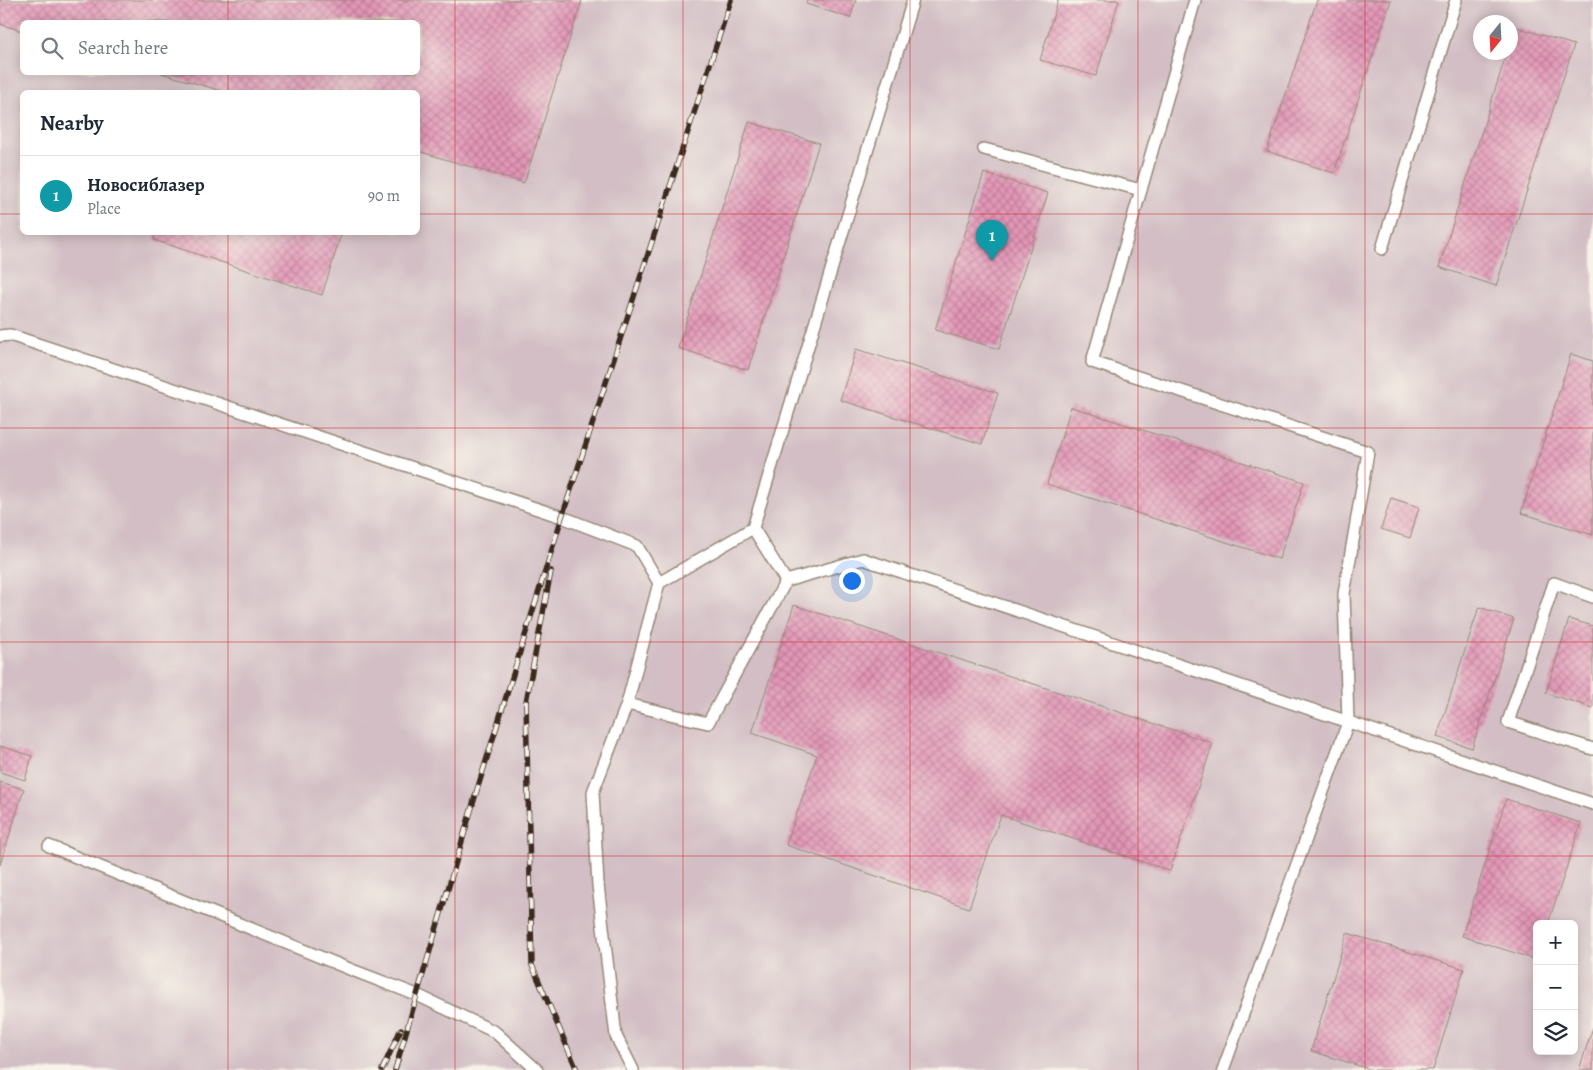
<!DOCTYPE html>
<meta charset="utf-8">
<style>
body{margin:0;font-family:Alegreya,serif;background:#f6f6f7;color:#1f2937}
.controls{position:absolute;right:15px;bottom:15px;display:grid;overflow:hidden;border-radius:8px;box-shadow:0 2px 12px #0003}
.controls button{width:45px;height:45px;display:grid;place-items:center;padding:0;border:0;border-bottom:1px solid #e0e1e3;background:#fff;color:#1f2937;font:25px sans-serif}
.compass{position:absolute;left:1473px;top:15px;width:45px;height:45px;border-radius:50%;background:#fff;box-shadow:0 2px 12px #0003;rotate:198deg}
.you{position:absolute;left:851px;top:580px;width:18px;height:18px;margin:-12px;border:4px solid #fff;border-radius:50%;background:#1a73e8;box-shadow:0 0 0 8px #1a73e833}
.badge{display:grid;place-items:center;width:32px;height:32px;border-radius:50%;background:#7c3aed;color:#fff;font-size:16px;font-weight:700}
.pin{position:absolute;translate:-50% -41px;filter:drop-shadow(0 1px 2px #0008)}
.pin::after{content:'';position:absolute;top:26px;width:18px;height:15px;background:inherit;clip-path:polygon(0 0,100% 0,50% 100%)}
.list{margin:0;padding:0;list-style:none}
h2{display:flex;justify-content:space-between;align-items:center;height:65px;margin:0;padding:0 20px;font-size:21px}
h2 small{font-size:16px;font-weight:400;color:#747a83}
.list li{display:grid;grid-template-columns:32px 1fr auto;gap:15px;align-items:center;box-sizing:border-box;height:80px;padding:0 20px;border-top:1px solid #e0e1e3}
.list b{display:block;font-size:19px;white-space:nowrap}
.list p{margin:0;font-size:16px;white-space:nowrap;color:#747a83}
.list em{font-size:16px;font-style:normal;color:#747a83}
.icon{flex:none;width:28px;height:28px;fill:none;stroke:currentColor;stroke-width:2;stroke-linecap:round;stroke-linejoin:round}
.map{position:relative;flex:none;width:1593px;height:1070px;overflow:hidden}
.search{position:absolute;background:#fff;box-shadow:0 2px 12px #0003;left:20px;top:20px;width:400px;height:55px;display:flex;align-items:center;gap:12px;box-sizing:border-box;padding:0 18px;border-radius:8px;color:#747a83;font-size:19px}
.panel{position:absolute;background:#fff;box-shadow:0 2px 12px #0003;left:20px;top:90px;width:400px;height:145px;border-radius:8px}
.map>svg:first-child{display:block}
</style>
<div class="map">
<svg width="1593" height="1070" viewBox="0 0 1593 1070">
<defs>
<pattern id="building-cross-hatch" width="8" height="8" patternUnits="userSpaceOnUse" patternTransform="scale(1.25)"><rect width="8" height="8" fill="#e397b7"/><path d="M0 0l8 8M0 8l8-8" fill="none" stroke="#b97b94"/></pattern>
</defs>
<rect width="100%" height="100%" fill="#f7f3e8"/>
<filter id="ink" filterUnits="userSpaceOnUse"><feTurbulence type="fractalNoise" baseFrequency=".02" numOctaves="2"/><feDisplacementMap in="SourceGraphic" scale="10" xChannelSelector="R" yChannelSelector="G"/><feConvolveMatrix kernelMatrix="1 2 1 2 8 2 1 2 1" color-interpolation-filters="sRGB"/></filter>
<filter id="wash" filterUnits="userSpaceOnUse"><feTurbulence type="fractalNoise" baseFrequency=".0096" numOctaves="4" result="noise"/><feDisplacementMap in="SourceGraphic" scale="20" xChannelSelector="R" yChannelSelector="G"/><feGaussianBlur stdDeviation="1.12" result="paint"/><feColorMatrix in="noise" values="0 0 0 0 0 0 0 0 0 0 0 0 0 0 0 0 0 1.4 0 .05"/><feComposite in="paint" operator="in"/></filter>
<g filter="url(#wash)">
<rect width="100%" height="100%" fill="#efe7ce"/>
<path fill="#d2bec4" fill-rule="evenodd" d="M0 0H1593V1070H0ZM22 22H418V72H22ZM1480 22H1510V52H1480ZM22 92H418V232H22ZM1537 924H1574V1051H1537Z"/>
<g id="blocks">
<g fill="url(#building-cross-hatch)">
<polygon points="0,0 582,0 524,183 418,151 418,92 225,92 161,73 418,72 418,22 22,22 22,31 0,24"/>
<polygon points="807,0 856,0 850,18 806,4"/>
<polygon points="1058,0 1119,0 1096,76 1040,60"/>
<polygon points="1317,0 1391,0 1334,173 1267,151"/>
<polygon points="1516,27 1574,45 1496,286 1439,267 1507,52 1510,52 1510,43"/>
<polygon points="749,122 819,143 748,370 678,348"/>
<polygon points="984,173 1048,193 999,349 935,330"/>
<polygon points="156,232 342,232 322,295 154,240"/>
<polygon points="856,349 998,393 982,444 840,400"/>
<polygon points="1571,354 1593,361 1593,535 1521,513"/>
<polygon points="1071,407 1304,482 1279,559 1047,484"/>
<polygon points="1391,498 1419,507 1410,538 1381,529"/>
<polygon points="794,605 1213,743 1170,871 1001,815 969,908 786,845 817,755 752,733"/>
<polygon points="1479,607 1514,619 1472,748 1437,737"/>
<polygon points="1569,619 1593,626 1593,708 1546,693"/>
<polygon points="0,746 32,756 25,780 0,772"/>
<polygon points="0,782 24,789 0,865"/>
<polygon points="1506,799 1581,823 1548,924 1537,924 1537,960 1462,936"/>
<polygon points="1347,933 1464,969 1433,1070 1373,1070 1311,1051"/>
<polygon points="1593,1027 1593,1070 1579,1070"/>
</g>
</g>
</g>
<g filter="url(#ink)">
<use href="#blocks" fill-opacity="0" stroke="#958876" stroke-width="1"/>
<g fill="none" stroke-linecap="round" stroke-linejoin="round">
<defs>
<g id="service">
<polyline points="1195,0 1092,362 1368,452 1344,594 1348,722 1223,1070"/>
<polyline points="984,149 1141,190"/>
<polyline points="1382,249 1456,0"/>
<polyline points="0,336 10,335 562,517 637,546 659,583 627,704 593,792 598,885 616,1036 633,1070"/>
<polyline points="753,528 786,581"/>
<polyline points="659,583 753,528 913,0"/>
<polyline points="1593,597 1554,583 1508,722 1593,749"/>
<polyline points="627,704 708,723 786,581 863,559 1593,804"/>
<polyline points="49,846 352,970 417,995 495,1032 537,1070"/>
</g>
</defs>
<use href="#service" stroke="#958876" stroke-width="14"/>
<use href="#service" stroke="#fff" stroke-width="11"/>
<defs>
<g id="rail">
<polyline points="551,571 526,702 532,965 577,1070"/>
<polyline points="382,1070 401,1029"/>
<polyline points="395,1070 477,790 562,517 731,0"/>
</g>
</defs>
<use href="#rail" stroke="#3b2a1e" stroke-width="5.5"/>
<use href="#rail" stroke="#f7f3e8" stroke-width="4" stroke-dasharray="11" stroke-linecap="butt"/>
</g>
</g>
<path fill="none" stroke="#d62828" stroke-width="1" stroke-opacity="0.55" d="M228 0V22M455 0V1070M683 0V1070M910 0V1070M1138 0V1070M1365 0V1070M228 72V92M0 214H22M418 214H1593M228 232V1070M0 428H1593M0 642H1593M0 856H1593"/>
</svg>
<div class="controls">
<button>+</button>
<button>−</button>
<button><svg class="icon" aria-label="layers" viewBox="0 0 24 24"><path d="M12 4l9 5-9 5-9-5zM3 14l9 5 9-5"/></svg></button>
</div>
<svg class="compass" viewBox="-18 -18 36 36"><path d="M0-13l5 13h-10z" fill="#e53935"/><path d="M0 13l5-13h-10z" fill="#747a83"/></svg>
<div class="you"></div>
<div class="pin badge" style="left:992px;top:261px;background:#0f9aa8">1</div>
<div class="search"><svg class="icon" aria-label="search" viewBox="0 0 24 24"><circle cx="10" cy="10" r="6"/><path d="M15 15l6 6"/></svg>Search here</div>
<section class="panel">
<h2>Nearby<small></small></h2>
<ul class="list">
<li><span class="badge" style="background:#0f9aa8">1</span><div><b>Новосиблазер</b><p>Place</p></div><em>90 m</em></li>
</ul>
</section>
</div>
